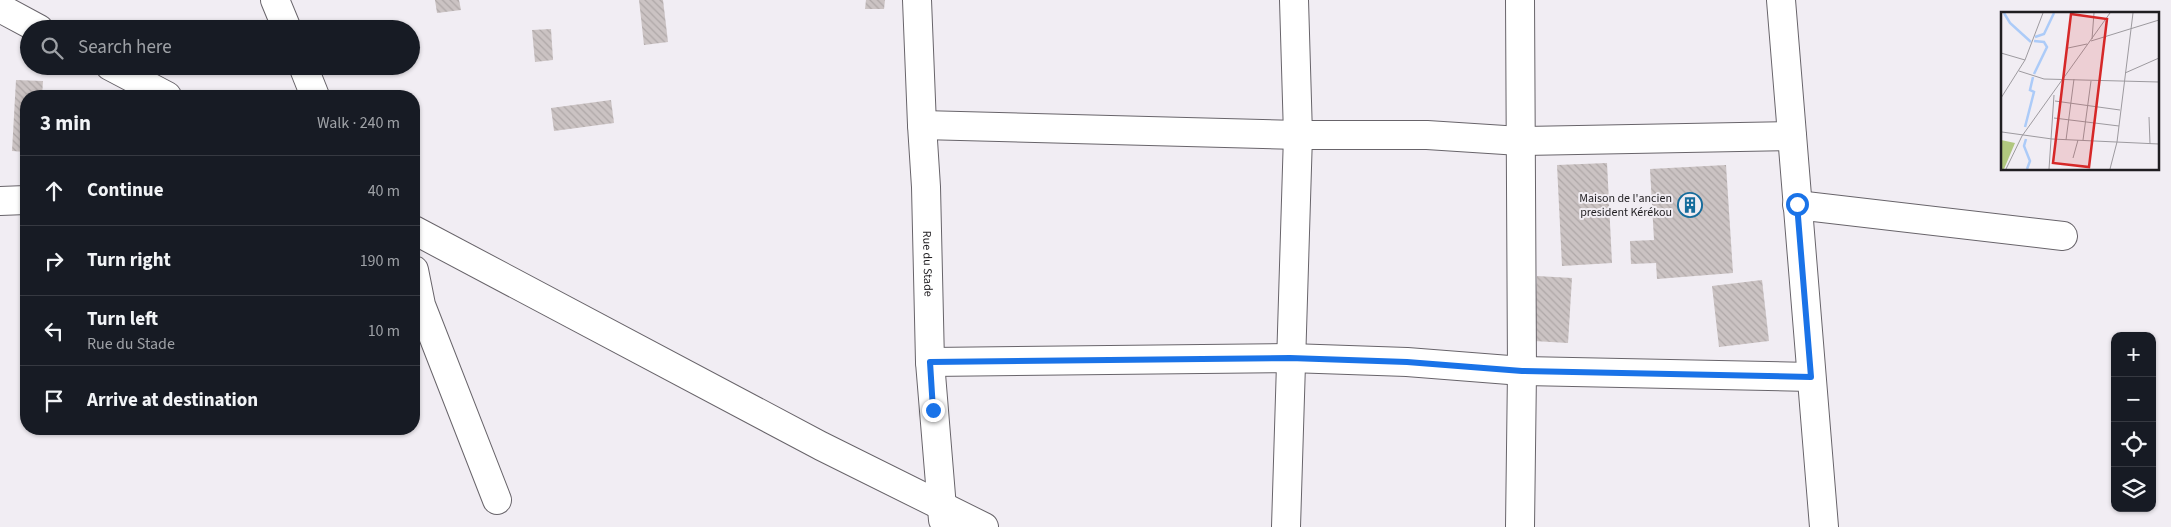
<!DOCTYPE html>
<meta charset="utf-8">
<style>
body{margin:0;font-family:"Source Sans 3",sans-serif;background:#242831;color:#f1f3f6}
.controls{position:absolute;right:15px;bottom:15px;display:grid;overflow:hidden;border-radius:10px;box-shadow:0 1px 4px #0004}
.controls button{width:45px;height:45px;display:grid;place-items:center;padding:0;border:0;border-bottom:1px solid #363941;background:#171b24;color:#f1f3f6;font:25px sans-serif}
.stop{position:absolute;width:15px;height:15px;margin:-11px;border:4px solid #1a73e8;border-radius:50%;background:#fff}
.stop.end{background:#1a73e8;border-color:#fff;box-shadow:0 1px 5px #0008}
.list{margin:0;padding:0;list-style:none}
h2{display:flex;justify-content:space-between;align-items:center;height:65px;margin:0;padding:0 20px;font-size:21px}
h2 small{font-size:16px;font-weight:400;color:#9ea1a6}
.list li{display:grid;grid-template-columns:32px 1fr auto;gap:15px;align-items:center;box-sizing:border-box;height:70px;padding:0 20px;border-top:1px solid #363941}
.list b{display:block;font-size:19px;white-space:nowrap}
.list p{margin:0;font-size:16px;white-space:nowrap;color:#9ea1a6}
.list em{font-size:16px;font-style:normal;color:#9ea1a6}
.icon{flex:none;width:28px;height:28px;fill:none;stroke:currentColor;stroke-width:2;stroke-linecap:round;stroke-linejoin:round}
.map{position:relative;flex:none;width:2171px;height:527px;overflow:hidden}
.search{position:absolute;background:#171b24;box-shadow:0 1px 4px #0004;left:20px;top:20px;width:400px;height:55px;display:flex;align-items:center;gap:12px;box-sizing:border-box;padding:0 18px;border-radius:28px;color:#9ea1a6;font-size:19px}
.panel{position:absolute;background:#171b24;box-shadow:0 1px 4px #0004;left:20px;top:90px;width:400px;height:345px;border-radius:20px}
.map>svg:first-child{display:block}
</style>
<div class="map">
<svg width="2171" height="527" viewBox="0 0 2171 527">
<defs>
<pattern id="building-back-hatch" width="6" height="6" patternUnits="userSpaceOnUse" patternTransform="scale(1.25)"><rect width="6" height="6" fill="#cbc3c3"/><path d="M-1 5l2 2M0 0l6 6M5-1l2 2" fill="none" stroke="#aea7a7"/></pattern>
</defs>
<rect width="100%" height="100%" fill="#f1edf3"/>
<g fill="url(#building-back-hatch)">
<polygon points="435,0 459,0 461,10 437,13"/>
<polygon points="639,0 663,0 668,42 644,45"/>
<polygon points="866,0 885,0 884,9 865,9"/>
<polygon points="551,29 553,60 535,62 532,30"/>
<polygon points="334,66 358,66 358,67 335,71"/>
<polygon points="16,80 43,81 42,96 26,96 26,152 12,151"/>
<polygon points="611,100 614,123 554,131 551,108"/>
<polygon points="1607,163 1612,263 1562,266 1557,165"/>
<polygon points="1726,165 1733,273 1657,279 1656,263 1631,264 1630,241 1654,240 1650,169"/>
<polygon points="1537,276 1572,278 1568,343 1534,341"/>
<polygon points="1762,280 1769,341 1719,347 1712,286"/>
</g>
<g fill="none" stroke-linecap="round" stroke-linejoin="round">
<defs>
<g id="minor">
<polyline points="275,0 287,29"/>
<path id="s1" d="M917 0 922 125 926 187 930 362 943 520"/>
<polyline points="1781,0 1824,527"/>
<polyline points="0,8 39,29"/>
<polyline points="110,66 167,96"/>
<polyline points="303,66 315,96"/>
<polyline points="922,125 1298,135 1427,135 1520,141 1792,136"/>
<polyline points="0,201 26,200"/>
<polyline points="1797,205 2063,236"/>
<polyline points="414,230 821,446 984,527"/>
<polyline points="414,270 421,305 497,500"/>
<polyline points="930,362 1290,358 1407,362 1522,371 1811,377"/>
<polyline points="1286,527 1298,135 1294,0"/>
<polyline points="1520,527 1522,371 1520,0"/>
</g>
</defs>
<use href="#minor" stroke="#68646a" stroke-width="30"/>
<use href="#minor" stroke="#fff" stroke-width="28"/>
</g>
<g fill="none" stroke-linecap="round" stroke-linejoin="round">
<polyline stroke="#1a73e8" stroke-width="6" points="933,410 930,362 1290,358 1407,362 1522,371 1811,377 1797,204"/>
</g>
<defs>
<symbol id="building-ring" viewBox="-11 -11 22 22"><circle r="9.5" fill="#f1edf3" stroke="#156c9c" stroke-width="1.5"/><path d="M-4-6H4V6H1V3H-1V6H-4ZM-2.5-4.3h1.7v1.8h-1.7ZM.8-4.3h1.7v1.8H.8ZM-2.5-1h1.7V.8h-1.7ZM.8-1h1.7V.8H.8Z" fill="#156c9c"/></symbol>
</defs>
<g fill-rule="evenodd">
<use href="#building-ring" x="1676" y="191" width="28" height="28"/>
</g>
<g text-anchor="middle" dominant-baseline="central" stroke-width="4" stroke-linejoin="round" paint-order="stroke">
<g font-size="12" fill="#201e21" stroke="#f1edf3" text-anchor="end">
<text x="1672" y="198">Maison de l'ancien<tspan x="1672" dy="14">president Kérékou</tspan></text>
</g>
<g font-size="12" fill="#201e21" stroke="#f1edf3">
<text stroke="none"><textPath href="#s1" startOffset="264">Rue du Stade</textPath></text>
</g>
</g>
<g transform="translate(2001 12)">
<rect width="158" height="158" fill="#f1edf3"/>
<path d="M0 128 14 131 3 157H0Z" fill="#b1c77f"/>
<path fill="none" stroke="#accbf8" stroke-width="2.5" d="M3 1 9 11 30 30M34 25 43 22 53 1M33 29 43 30 46 35 33 62M24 115 33 80 29 78 32 65M25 127 23 134 29 149 26 157"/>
<path fill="none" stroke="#9d9a9f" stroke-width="1" d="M91 27 93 1M90 29 158 8M67 36 86 32M0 41 24 48M18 59 43 67 158 70M124 61 158 46M0 86 24 48 42 1M54 89 119 98M148 105 149 132M53 106 118 114M1 120 51 127 158 132M65 128 73 67M82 128 90 69M72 146 77 128M5 157 21 124 109 1M48 157 53 83M109 157 116 130 132 1"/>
<path fill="#d62828" fill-opacity="0.15" stroke="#d62828" stroke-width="2.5" d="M70 2 106 7 88 155 52 151Z"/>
<rect width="158" height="158" fill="none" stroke="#201e21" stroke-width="2.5"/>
</g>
</svg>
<div class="controls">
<button>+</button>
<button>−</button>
<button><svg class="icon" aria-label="locate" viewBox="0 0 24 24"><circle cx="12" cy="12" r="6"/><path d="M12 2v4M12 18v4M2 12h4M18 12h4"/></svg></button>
<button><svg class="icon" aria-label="layers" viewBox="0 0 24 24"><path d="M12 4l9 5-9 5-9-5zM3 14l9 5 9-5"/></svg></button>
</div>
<div class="stop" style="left:1797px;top:204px"></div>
<div class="stop end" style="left:933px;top:410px"></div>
<div class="search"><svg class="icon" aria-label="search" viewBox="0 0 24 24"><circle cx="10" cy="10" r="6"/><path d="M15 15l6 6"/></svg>Search here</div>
<section class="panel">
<h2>3 min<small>Walk · 240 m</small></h2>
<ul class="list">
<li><svg class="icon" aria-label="ahead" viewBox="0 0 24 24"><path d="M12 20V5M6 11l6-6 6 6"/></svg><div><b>Continue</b></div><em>40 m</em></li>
<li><svg class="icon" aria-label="right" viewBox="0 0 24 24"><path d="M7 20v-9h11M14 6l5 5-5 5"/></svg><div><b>Turn right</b></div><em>190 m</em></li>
<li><svg class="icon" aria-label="left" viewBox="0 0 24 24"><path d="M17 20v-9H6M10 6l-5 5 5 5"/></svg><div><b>Turn left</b><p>Rue du Stade</p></div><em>10 m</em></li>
<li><svg class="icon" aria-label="arrive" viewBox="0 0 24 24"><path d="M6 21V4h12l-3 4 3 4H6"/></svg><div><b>Arrive at destination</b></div></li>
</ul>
</section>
</div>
